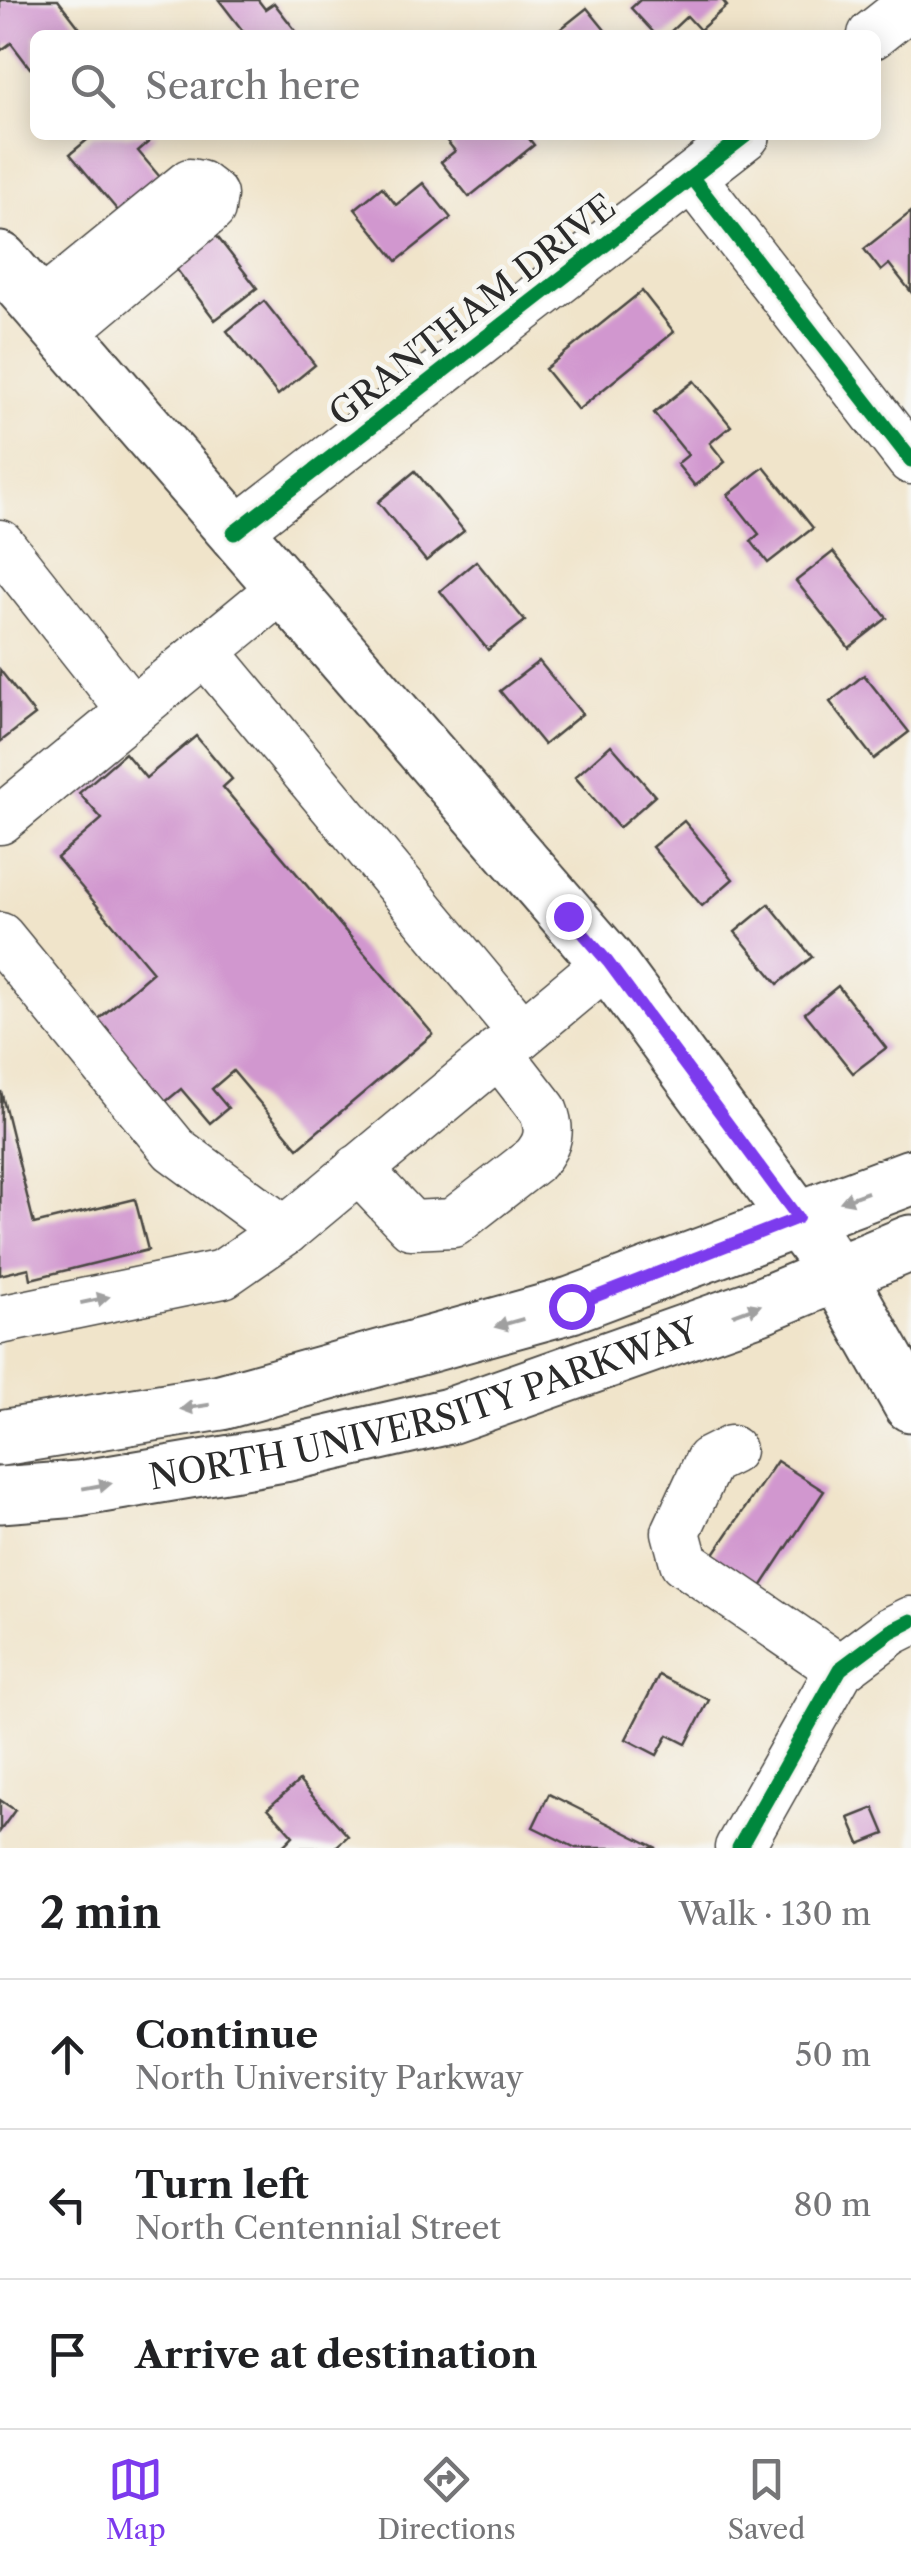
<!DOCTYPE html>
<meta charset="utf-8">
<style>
body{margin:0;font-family:"Libre Caslon Text",serif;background:#f2f2f2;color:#202124}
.stop{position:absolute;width:30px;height:30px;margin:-22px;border:8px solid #7c3aed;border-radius:50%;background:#fff}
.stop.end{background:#7c3aed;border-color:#fff;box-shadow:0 2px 10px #0008}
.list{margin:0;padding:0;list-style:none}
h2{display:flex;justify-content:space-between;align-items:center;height:130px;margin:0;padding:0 40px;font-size:42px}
h2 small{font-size:32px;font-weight:400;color:#757577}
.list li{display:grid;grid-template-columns:65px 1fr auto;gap:30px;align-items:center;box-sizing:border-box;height:150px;padding:0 40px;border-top:2px solid #e0e0e0}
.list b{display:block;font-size:38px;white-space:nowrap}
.list p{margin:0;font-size:32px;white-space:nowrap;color:#757577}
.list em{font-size:32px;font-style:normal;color:#757577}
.icon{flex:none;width:55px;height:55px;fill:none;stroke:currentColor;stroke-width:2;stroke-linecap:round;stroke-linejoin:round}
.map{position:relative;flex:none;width:911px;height:1848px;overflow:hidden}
.search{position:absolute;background:#fff;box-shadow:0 5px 25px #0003;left:30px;right:30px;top:30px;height:110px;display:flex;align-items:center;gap:25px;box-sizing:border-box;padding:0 35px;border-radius:15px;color:#757577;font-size:38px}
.sheet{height:580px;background:#fff}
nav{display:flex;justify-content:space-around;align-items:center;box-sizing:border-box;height:140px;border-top:2px solid #e0e0e0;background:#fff;font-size:28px;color:#757577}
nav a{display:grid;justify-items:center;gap:5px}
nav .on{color:#7c3aed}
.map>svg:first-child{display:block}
</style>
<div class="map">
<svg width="911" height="1848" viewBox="0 0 911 1848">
<rect width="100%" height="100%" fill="#f6f6f2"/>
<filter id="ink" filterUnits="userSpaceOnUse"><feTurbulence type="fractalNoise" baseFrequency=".01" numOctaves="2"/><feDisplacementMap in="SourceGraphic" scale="20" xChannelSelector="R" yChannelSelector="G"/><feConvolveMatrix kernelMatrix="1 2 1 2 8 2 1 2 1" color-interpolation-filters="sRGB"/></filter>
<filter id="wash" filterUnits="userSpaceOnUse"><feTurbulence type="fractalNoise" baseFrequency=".0048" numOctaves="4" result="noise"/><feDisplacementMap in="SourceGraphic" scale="40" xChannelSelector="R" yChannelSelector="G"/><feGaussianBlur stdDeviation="2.25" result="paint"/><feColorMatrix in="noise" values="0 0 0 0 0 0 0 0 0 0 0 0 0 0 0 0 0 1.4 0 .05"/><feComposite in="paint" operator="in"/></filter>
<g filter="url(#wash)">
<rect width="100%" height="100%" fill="#f0e4ca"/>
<g id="blocks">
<g fill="#d197cf">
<polygon points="0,0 58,0 85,35 35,35 35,65 30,68 11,43 0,51"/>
<polygon points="219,0 258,0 265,9 274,3 299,35 246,35"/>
<polygon points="640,0 722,0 727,6 700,30 687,16 667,35 656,35 631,8"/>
<polygon points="587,8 609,35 553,35"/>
<polygon points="93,135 157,135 138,151 165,183 124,218 70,154"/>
<polygon points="442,135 526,135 534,145 469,197 441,162 455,151"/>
<polygon points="423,183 451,218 397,261 355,209 382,187 396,205"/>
<polygon points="911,212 911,292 889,264 881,271 864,249"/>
<polygon points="212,230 257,288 215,320 171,262"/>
<polygon points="642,291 674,332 578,410 545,369"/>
<polygon points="264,301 315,365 278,395 227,331"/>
<polygon points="694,381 731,426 710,443 725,462 695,486 677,464 688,455 654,413"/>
<polygon points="764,467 813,528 768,563 751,541 759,534 728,495"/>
<polygon points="415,471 464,531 426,561 378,502"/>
<polygon points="833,552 887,618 849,648 796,581"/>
<polygon points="476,561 525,621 488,650 440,591"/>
<polygon points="539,661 582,714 544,745 500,691"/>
<polygon points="0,670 35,715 0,742"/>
<polygon points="864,675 909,732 874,759 830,702"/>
<polygon points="196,736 232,779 223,787 433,1034 298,1148 233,1071 212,1089 228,1108 210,1123 181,1089 164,1103 95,1022 153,972 57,858 102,819 79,793 125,753 146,778"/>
<polygon points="611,745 655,796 619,828 575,777"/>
<polygon points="684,821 733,879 702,906 652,847"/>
<polygon points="769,904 812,957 778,984 735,932"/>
<polygon points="838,986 886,1048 853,1073 805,1013"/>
<polygon points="1,1091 34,1224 135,1199 148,1250 31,1279 29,1268 0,1275"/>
<polygon points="777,1461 824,1491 755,1596 707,1564"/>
<polygon points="659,1675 709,1700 686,1744 668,1735 657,1755 626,1739"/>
<polygon points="299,1781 348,1836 335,1848 281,1848 293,1836 268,1808"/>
<polygon points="549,1794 657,1848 576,1848 533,1827"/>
<polygon points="0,1800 15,1810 0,1831"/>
<polygon points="874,1808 885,1834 860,1844 849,1818"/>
</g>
</g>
</g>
<g filter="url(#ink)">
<use href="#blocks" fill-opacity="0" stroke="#494743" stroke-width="2.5"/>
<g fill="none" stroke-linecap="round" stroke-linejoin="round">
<defs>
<g id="minor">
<polyline points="872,35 911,4"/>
<polyline points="692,178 911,460"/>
<polyline points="38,307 190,183 200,185 213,195 211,209 62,334"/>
<polyline points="234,533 746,135"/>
<polyline points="0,544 132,711"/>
<polyline points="205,651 522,1032"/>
<polyline points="0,820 282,588"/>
<polyline points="0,937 174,1149 285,1231"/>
<path d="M358 1169 411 1225 453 1223 535 1159C549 1143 551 1130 543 1110L498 1052"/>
<polyline points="0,1320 223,1274 285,1231 608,962"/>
<polyline points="731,1450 709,1461 676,1532 684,1562 840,1669"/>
<polyline points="739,1848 840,1669 891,1631 911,1621"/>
</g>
<g id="major">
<polyline points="0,260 608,962 837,1273 911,1404"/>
<polyline points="0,1438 221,1402 571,1305 911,1177"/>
<path id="s1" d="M0 1495 78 1489 284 1454 449 1416 757 1307 911 1243"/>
</g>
</defs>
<use href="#minor" stroke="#494743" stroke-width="51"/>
<use href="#major" stroke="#494743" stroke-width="59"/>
<use href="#minor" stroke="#fff" stroke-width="48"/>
<use href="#major" stroke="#fff" stroke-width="55"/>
<defs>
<g id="cycleway">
<polyline points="692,178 911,460"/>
<polyline points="234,533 746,135"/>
<polyline points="739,1848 840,1669 891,1631 911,1621"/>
</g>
</defs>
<use href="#cycleway" stroke="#f6f6f2" stroke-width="21"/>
<use href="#cycleway" stroke="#00873e" stroke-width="15"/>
</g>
<defs><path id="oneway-solid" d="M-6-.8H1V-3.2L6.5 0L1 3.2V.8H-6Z" transform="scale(2.5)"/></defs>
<g fill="#a0a0a0">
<use href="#oneway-solid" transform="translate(854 1197) rotate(160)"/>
<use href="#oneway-solid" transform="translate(95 1300) rotate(-12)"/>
<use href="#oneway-solid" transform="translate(747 1310) rotate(-20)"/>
<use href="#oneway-solid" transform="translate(509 1323) rotate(164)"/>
<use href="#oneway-solid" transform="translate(195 1407) rotate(171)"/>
<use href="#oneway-solid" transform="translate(97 1486) rotate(-10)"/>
</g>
</g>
<g fill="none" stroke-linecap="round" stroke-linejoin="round" filter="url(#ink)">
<polyline stroke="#7c3aed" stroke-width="12" points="568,916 608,962 798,1218 571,1306"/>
</g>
<g text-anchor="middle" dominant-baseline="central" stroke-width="9" stroke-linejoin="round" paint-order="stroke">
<g font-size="35" fill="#2b2b2b" stroke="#f6f6f2">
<text transform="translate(472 310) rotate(-38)">GRANTHAM DRIVE</text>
<text stroke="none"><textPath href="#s1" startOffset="435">NORTH UNIVERSITY PARKWAY</textPath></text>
</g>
</g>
</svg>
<div class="stop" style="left:571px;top:1306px"></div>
<div class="stop end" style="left:568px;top:916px"></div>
<div class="search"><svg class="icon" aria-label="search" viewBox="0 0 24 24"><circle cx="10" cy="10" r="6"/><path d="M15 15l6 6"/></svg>Search here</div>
</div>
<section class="sheet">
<h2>2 min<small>Walk · 130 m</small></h2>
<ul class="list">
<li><svg class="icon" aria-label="ahead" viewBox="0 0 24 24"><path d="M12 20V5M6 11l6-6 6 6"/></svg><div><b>Continue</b><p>North University Parkway</p></div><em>50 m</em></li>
<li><svg class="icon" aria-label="left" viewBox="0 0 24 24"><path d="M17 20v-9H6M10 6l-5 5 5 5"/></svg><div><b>Turn left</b><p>North Centennial Street</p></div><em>80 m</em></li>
<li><svg class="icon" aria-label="arrive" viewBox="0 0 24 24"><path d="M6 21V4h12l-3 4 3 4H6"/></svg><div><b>Arrive at destination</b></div></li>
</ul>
</section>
<nav>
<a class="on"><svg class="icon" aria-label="map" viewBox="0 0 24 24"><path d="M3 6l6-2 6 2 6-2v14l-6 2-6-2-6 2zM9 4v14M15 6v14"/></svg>Map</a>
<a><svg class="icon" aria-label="directions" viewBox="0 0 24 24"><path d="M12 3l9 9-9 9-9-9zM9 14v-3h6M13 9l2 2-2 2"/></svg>Directions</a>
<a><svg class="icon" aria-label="saved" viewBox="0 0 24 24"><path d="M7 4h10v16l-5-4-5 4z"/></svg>Saved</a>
</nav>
